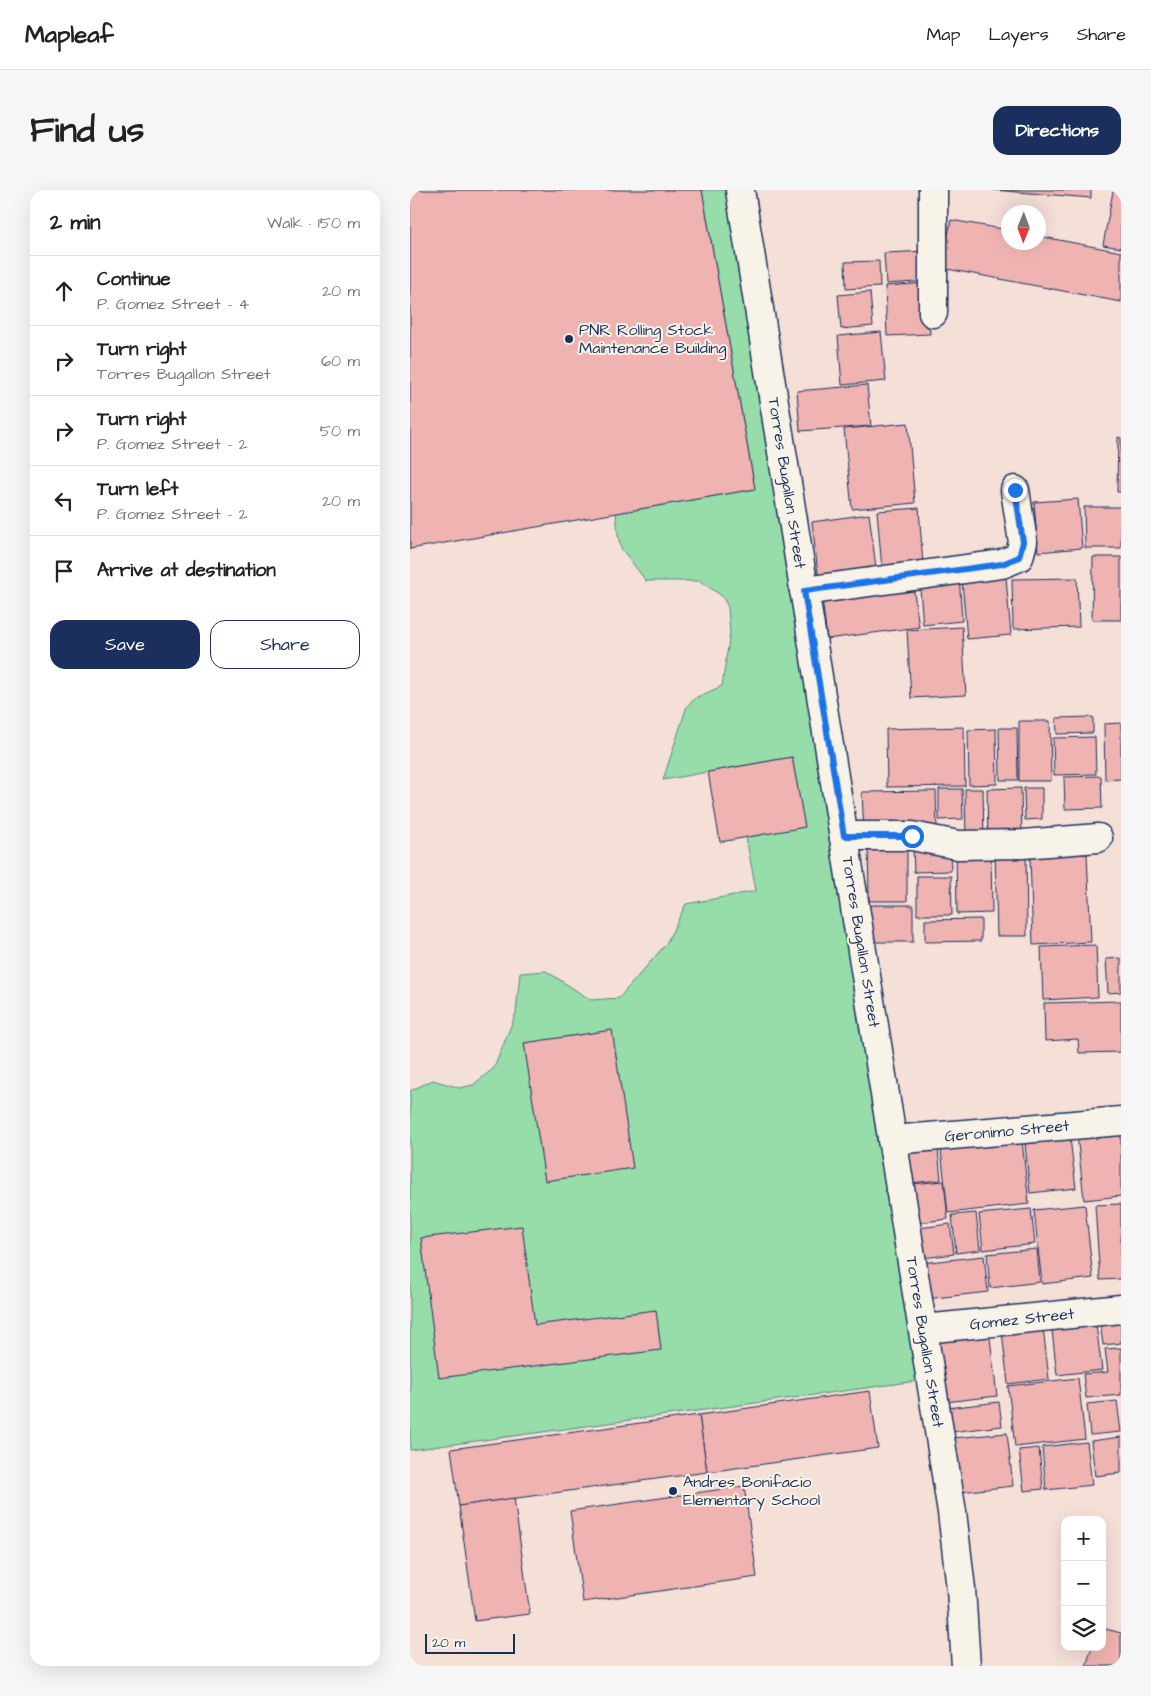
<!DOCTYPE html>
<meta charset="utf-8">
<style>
body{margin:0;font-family:"Architects Daughter",sans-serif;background:#f6f6f6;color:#222}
.controls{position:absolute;right:15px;bottom:15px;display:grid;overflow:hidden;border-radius:10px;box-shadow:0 5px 20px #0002}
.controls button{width:45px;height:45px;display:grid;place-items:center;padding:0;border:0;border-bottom:1px solid #e0e0e0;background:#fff;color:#222;font:25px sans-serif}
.compass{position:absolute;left:591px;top:15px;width:45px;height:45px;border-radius:50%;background:#fff;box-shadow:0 5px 20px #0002;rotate:181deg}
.scale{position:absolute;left:15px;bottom:12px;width:90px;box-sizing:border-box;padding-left:5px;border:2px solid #1b2f5e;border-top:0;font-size:14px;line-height:18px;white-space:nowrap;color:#1b2f5e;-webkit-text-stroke:4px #f7f3e8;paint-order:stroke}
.stop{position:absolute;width:15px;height:15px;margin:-11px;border:4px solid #1a73e8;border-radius:50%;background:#fff}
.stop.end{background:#1a73e8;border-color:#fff;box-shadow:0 1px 5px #0008}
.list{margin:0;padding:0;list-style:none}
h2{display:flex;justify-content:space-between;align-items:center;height:65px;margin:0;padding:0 20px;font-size:21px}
h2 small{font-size:16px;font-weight:400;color:#767676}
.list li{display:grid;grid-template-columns:32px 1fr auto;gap:15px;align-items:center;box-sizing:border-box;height:70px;padding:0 20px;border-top:1px solid #e0e0e0}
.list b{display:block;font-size:19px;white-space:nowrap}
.list p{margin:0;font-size:16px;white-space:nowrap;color:#767676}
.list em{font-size:16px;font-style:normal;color:#767676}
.actions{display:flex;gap:10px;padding:15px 20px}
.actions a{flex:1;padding:11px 0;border:1px solid #1b2f5e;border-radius:15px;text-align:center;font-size:18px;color:#1b2f5e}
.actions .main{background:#1b2f5e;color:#fff}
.icon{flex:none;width:28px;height:28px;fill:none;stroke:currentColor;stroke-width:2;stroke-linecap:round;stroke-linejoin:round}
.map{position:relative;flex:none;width:711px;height:1476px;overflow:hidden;border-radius:15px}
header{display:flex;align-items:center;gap:30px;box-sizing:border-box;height:70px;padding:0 25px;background:#fff;border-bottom:1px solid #e0e0e0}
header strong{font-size:24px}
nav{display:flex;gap:28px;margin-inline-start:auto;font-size:18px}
.intro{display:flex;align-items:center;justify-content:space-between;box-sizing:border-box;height:120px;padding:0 30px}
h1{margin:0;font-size:35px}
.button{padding:12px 22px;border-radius:15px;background:#1b2f5e;color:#fff;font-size:18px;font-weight:700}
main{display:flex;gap:30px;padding:0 30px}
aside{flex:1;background:#fff;border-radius:15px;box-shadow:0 5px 20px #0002}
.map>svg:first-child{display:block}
</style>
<header>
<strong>Mapleaf</strong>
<nav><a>Map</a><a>Layers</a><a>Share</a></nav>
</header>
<div class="intro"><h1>Find us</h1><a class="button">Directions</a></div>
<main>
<aside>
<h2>2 min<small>Walk · 150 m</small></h2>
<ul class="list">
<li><svg class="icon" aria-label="ahead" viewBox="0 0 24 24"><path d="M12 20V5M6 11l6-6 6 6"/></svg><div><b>Continue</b><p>P. Gomez Street - 4</p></div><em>20 m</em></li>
<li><svg class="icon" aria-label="right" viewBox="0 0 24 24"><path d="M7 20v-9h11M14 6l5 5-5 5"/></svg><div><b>Turn right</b><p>Torres Bugallon Street</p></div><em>60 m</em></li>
<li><svg class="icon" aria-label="right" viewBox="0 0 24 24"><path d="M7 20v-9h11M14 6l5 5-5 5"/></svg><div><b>Turn right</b><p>P. Gomez Street - 2</p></div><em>50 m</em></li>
<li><svg class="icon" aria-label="left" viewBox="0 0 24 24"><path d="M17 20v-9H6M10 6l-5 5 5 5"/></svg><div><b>Turn left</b><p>P. Gomez Street - 2</p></div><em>20 m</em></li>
<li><svg class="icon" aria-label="arrive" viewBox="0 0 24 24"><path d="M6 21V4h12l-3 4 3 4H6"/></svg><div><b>Arrive at destination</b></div></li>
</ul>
<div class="actions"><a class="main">Save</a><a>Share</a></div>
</aside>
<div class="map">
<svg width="711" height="1476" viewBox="0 0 711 1476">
<rect width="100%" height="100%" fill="#f5e0d8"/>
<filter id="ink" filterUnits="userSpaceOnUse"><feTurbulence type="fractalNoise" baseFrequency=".02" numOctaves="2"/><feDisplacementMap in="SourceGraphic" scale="10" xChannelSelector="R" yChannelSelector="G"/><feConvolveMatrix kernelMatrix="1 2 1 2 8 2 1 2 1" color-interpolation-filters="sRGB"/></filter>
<g filter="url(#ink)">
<polygon fill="#96ddaa" stroke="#588684" points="292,0 324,0 507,1191 0,1260 0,901 23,890 50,898 63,895 84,878 106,823 110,783 136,781 181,810 209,808 256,754 276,714 346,701 336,647 394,636 382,567 253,590 277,516 287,507 312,496 320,443 318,417 312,406 290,391 236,391 211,358 208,345 206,323 345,299"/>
<g fill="#efb3b1" stroke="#1b2f5e">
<polygon points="0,0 292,0 345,299 0,359"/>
<polygon points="583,0 681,0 681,8"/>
<polygon points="703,1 711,2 711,58 693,55"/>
<polygon points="541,30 598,40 598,52 628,52 628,46 711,62 711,112 532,78"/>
<polygon points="518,61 519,91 476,94 474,63"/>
<polygon points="469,71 470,97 436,99 435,72"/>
<polygon points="517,93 520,144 477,146 475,96"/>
<polygon points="460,102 463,136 431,139 428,105"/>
<polygon points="471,142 476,191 432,195 428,146"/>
<polygon points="457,195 461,236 390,241 387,201"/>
<polygon points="498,233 505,313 442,319 434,239"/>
<polygon points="708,247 711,248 711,302 707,302"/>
<polygon points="668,309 672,358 628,362 624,312"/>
<polygon points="674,317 711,317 711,358 675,358"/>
<polygon points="509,318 513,375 472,379 467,321"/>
<polygon points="459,324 467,385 409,392 402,332"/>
<polygon points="683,367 711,367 711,430 682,430"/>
<polygon points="549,384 552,431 513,435 509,387"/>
<polygon points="596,388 601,445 557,449 552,391"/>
<polygon points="667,388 669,437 603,439 602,389"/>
<polygon points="503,395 509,437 417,449 412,408"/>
<polygon points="552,437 556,505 501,508 497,440"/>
<polygon points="683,527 683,543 647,544 646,528"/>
<polygon points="609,531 640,531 641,591 609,591"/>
<polygon points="711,533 711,589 695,590 694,534"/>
<polygon points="554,537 555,596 477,597 476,539"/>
<polygon points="589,538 607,538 608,590 590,590"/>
<polygon points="586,539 587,594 559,595 558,540"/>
<polygon points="685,547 686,584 644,585 643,548"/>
<polygon points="382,567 395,637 310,652 298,582"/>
<polygon points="691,586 692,618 655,619 654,587"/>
<polygon points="611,598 612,651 578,652 577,599"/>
<polygon points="614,598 632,598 632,629 615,630"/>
<polygon points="529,599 552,599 553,629 529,630"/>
<polygon points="555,599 573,599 574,652 556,652"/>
<polygon points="526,601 527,643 454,644 452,602"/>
<polygon points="497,648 497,711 459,711 458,649"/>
<polygon points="503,656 540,656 541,681 504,682"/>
<polygon points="581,660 582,723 547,724 546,661"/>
<polygon points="616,660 617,746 587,746 585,661"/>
<polygon points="677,664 681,752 623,755 620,666"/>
<polygon points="507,686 541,686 542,725 507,725"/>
<rect x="458" y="715" width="45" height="37"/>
<polygon points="571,729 571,751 515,752 515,730"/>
<polygon points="686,755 688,807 633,810 631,757"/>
<polygon points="711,768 711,802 698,803 696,769"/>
<polygon points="711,811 711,862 669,863 668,849 635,851 634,813"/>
<polygon points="202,840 223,978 135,991 114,853"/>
<polygon points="711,939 711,1006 674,1010 667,944"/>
<polygon points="660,948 666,998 620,1003 615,954"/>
<polygon points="612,951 619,1014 538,1023 531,960"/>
<polygon points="528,959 531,990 499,993 496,963"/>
<polygon points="534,991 538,1029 506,1033 502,994"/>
<polygon points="711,1014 711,1089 690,1090 685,1015"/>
<polygon points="675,1015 683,1088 632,1094 624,1020"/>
<polygon points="621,1019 625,1054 573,1060 569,1024"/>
<polygon points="566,1023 570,1060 546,1063 542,1025"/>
<polygon points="540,1034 544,1064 513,1068 509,1038"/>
<polygon points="112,1036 125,1135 246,1120 251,1160 29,1188 11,1048"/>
<polygon points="627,1059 630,1092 580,1098 577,1064"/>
<polygon points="574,1066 578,1102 516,1109 511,1073"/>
<polygon points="711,1130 711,1153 693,1155 690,1132"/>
<polygon points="686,1135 692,1180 647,1185 642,1140"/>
<polygon points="633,1137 639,1189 598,1194 592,1142"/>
<polygon points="579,1140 587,1206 535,1212 528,1147"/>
<polygon points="711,1158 711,1205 676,1208 673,1184 698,1182 695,1159"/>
<polygon points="668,1188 675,1249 605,1257 598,1196"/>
<polygon points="460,1201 468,1258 297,1282 289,1225"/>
<polygon points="707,1211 711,1242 680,1245 677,1214"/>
<polygon points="589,1212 592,1236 540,1242 537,1218"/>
<polygon points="289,1225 297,1282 49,1316 41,1259"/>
<polygon points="597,1243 603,1296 550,1302 544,1248"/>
<polygon points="711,1247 711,1283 685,1286 681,1251"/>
<polygon points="677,1252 682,1295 636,1300 632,1257"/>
<polygon points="629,1258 633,1299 614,1301 609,1260"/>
<polygon points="334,1296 347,1387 173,1412 160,1321"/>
<polygon points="104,1308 120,1424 65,1431 49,1316"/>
<polygon points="692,1438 711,1443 711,1476 676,1476 682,1457 692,1457"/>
</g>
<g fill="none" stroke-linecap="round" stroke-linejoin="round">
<defs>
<g id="street">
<polyline points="523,123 523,0"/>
<polyline points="394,401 592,374 609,367 613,352 605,300"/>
<polyline points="434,646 502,646 548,655 613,654 688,648"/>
<polyline points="482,950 711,931"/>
<polyline points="514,1139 711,1119"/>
</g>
<polyline id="secondary" points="330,0 542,1322 551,1399 556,1476"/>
</defs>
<use href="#street" stroke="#1b2f5e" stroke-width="31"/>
<use href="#secondary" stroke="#1b2f5e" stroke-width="31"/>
<use href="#street" stroke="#f7f3e8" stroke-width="28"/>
<use href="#secondary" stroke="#f7f3e8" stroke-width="28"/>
</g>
</g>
<g fill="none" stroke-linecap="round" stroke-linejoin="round" filter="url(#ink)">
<polyline stroke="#1a73e8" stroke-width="6" points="502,646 434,646 394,401 592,374 609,367 613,352 605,300"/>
</g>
<g fill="#1b2f5e" stroke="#f7f3e8" stroke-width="2">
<circle cx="159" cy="149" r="5"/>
<circle cx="263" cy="1301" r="5"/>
</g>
<g text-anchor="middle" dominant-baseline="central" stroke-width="4" stroke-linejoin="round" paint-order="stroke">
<g font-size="16" fill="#1b2f5e" stroke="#f7f3e8" text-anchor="start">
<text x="169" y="140">PNR Rolling Stock<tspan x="169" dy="18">Maintenance Building</tspan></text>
<text x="273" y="1292">Andres Bonifacio<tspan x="273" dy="18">Elementary School</tspan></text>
</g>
<g font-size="16" fill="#1b2f5e" stroke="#f7f3e8">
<text transform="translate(377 293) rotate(81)">Torres Bugallon Street</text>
<text transform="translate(451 752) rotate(81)">Torres Bugallon Street</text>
<text transform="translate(597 941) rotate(-5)">Geronimo Street</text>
<text transform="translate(612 1129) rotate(-6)">Gomez Street</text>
<text transform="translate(515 1152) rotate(81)">Torres Bugallon Street</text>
</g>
</g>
</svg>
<div class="controls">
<button>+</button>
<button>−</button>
<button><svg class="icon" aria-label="layers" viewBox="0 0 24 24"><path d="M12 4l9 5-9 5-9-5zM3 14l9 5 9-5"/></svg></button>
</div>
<svg class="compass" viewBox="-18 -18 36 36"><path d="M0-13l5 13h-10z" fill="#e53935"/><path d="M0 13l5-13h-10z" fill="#767676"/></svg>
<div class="scale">20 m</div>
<div class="stop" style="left:502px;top:646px"></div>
<div class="stop end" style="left:605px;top:300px"></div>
</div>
</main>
